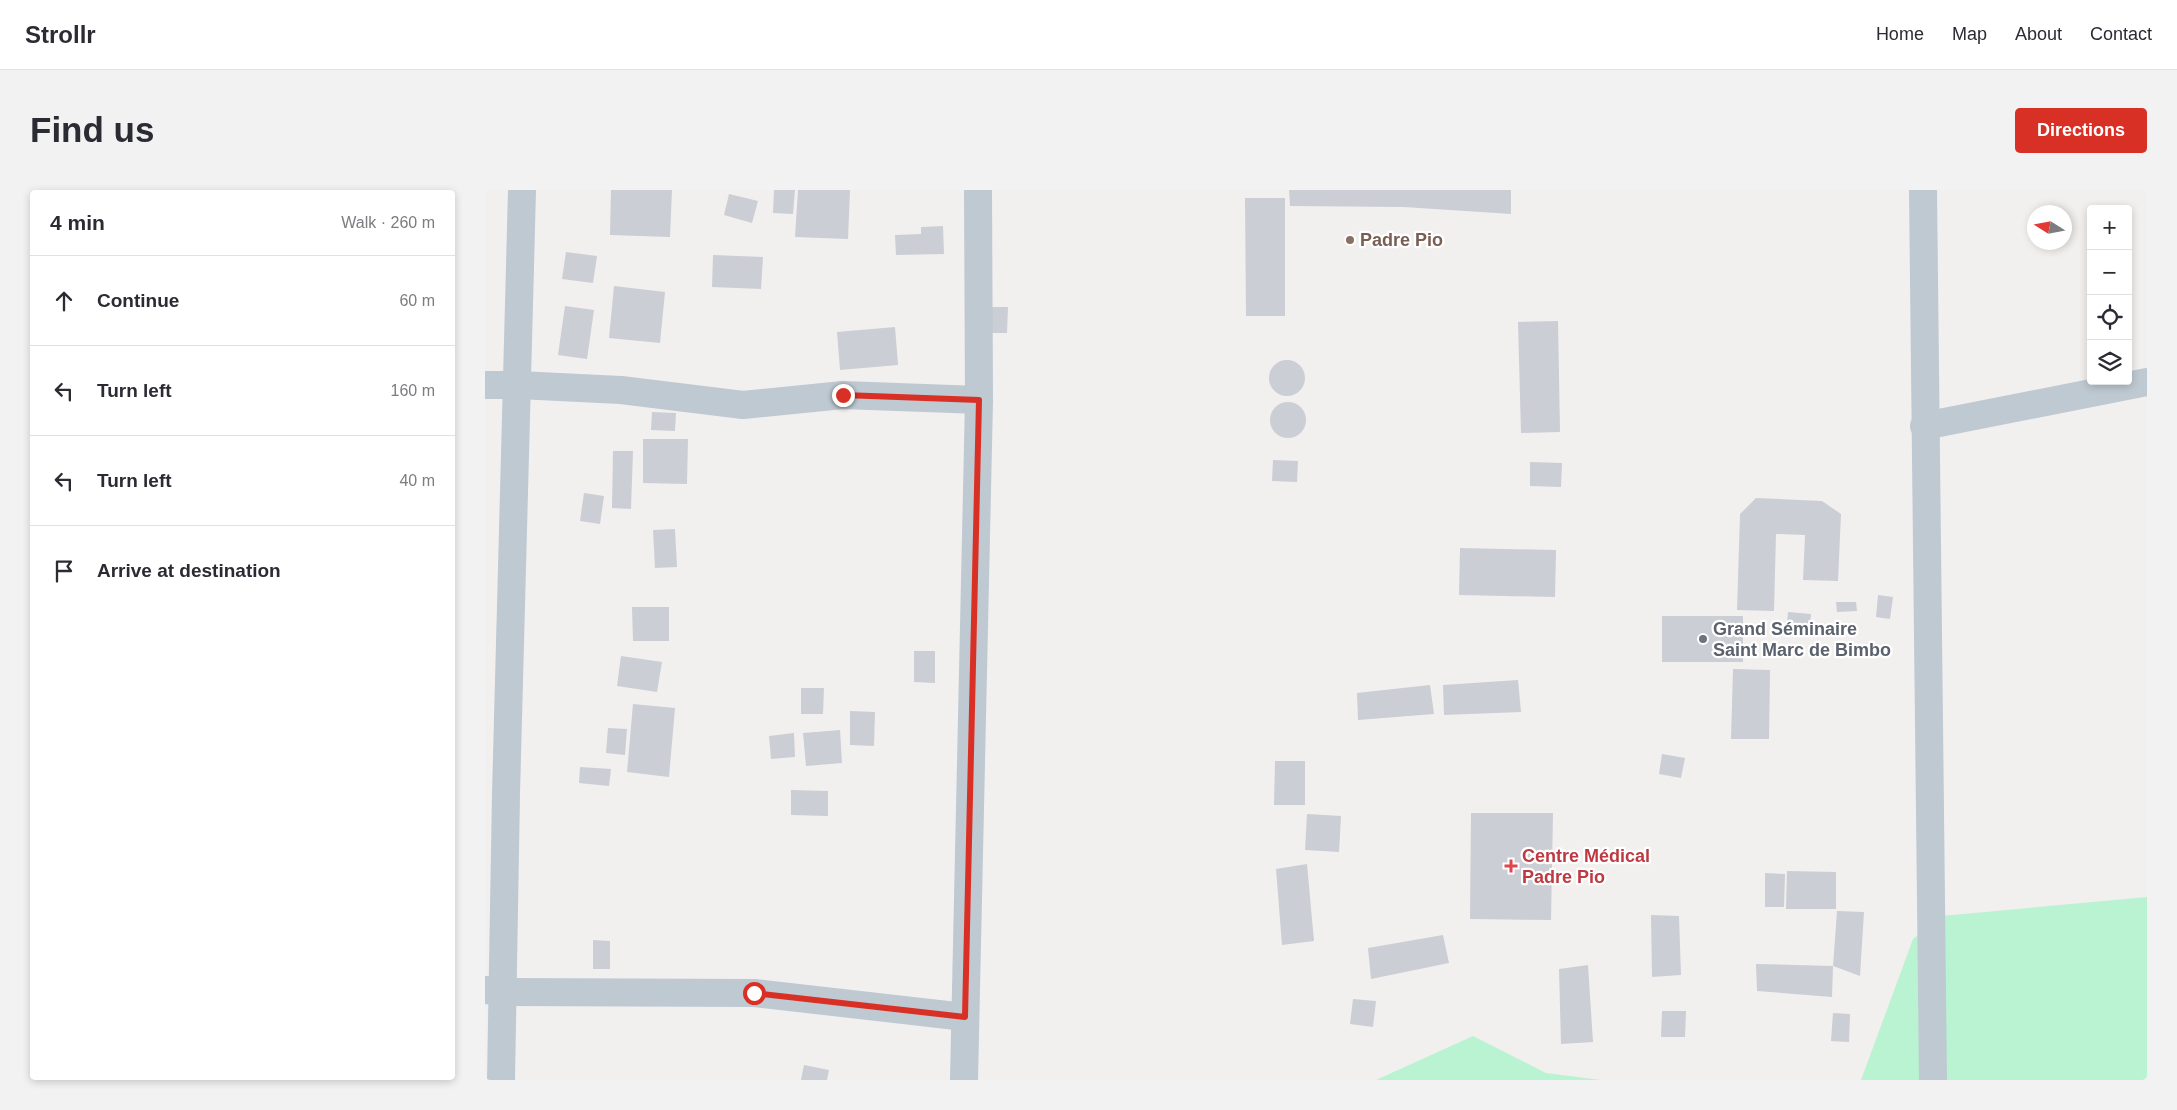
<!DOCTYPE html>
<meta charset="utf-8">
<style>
body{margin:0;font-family:Arial,sans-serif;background:#f2f2f3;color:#2b2b33}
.controls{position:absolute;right:15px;top:15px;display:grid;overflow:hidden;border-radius:5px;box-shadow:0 2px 8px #0003}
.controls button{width:45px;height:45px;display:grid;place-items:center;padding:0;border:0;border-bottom:1px solid #e1e1e2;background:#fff;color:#2b2b33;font:25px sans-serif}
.compass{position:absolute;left:1542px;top:15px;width:45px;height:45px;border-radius:50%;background:#fff;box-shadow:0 2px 8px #0003;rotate:281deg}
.stop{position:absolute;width:15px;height:15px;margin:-11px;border:4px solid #d93025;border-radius:50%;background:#fff}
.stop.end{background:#d93025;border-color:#fff;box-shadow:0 1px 5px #0008}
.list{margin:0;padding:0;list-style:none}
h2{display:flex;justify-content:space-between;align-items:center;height:65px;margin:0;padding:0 20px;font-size:21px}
h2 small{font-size:16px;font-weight:400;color:#7c7c81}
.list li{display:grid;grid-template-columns:32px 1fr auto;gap:15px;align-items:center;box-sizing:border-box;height:90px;padding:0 20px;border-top:1px solid #e1e1e2}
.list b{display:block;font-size:19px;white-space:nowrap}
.list em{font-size:16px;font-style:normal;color:#7c7c81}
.icon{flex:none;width:28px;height:28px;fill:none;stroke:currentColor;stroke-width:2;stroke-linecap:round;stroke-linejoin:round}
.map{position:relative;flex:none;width:1662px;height:890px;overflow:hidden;border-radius:5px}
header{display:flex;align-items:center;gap:30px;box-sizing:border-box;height:70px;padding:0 25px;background:#fff;border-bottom:1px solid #e1e1e2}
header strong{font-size:24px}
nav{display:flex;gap:28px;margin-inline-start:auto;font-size:18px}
.intro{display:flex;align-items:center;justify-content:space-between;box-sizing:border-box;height:120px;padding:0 30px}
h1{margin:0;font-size:35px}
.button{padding:12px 22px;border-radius:5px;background:#d93025;color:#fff;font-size:18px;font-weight:700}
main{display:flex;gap:30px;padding:0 30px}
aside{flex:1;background:#fff;border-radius:5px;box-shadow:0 2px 8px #0003}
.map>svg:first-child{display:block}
</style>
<header>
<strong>Strollr</strong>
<nav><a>Home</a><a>Map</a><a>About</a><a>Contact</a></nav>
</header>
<div class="intro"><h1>Find us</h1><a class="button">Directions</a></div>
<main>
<aside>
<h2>4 min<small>Walk · 260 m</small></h2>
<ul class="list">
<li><svg class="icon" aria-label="ahead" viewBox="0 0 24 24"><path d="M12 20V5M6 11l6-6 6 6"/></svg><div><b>Continue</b></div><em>60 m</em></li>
<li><svg class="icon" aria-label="left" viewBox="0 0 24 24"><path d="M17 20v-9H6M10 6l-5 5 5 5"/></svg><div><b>Turn left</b></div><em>160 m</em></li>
<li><svg class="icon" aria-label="left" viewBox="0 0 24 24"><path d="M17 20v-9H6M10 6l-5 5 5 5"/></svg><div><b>Turn left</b></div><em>40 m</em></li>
<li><svg class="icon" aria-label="arrive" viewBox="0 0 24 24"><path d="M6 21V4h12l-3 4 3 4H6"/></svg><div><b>Arrive at destination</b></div></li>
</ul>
</aside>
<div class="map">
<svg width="1662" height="890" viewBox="0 0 1662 890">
<rect width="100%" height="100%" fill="#f2efef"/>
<g fill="#baf3d2">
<polygon points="1662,707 1662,890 1376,890 1428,749 1456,726"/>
<polygon points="988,846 1061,883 1116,890 891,890"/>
</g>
<g fill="#cbced4">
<polygon points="126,0 187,0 185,47 125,45"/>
<polygon points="289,0 310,0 308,24 288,23"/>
<polygon points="313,0 365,0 363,49 310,47"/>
<polygon points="804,0 1026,0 1026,24 919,17 805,16"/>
<polygon points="244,4 273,11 267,33 239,25"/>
<polygon points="760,8 800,8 800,126 761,126"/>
<polygon points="458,36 459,64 411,65 410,45 436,44 436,37"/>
<polygon points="81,62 112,66 108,93 77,89"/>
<polygon points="228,65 278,67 276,99 227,97"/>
<polygon points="129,96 180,102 175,153 124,148"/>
<polygon points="80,116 109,120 102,169 73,165"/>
<polygon points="507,117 523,117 522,143 506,143"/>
<polygon points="1073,131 1075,242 1036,243 1033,132"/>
<polygon points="410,137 413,175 355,180 352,142"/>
<circle cx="802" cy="188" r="18"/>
<circle cx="803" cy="230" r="18"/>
<polygon points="167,222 191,223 190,241 166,240"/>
<polygon points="158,249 203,249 202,294 158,293"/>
<polygon points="128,261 148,261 146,319 127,318"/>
<polygon points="788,270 813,271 812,292 787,291"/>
<polygon points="1045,272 1077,273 1076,297 1045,296"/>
<polygon points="99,303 119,306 115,334 95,331"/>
<polygon points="1271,308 1337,311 1356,324 1353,391 1318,390 1320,345 1291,344 1289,421 1252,420 1255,324"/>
<polygon points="190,339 192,377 170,378 168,340"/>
<polygon points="975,358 1071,360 1070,407 974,405"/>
<polygon points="1393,405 1408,407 1405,429 1391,427"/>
<polygon points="1351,412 1371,412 1372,421 1352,422"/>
<polygon points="147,417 184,417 184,451 148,451"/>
<polygon points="1303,422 1326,424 1324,446 1301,444"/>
<rect x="1177" y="426" width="81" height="46"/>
<polygon points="429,461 450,461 450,493 429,492"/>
<polygon points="136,466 177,472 172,502 132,496"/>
<polygon points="1248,479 1285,480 1284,549 1246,549"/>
<polygon points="1033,490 1036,522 959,525 958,495"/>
<polygon points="945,495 949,524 873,530 872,503"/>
<polygon points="316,498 339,498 338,524 316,524"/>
<polygon points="148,514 190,518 184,587 142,582"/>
<polygon points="365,521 390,522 389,556 365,555"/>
<polygon points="123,538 142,539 140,565 121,563"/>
<polygon points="355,540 357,573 321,576 318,543"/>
<polygon points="309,543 310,567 286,569 284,546"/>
<polygon points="1177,564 1200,568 1196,588 1174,584"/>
<polygon points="790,571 820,571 820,615 789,615"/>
<polygon points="95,577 126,579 124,596 94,593"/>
<polygon points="306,600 343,601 343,626 306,625"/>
<polygon points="986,623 1068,623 1066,730 985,729"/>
<polygon points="822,624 856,626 854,662 820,660"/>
<polygon points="822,674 829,751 797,755 791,679"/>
<polygon points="1302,681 1351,682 1351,719 1301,719"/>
<polygon points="1280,683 1300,684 1299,717 1280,717"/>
<polygon points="1352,721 1379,722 1375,786 1348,776"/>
<polygon points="1166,725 1194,726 1196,785 1167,787"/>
<polygon points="958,745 964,773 886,789 883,758"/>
<polygon points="108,750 125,751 125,779 108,779"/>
<polygon points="1271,774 1348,776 1347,807 1272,801"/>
<polygon points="1103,775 1108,852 1076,854 1074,779"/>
<polygon points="868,809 891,811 888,837 865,834"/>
<polygon points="1177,821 1201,821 1200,847 1176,847"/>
<polygon points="1348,823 1365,824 1364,852 1346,851"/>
<polygon points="319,875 344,880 342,890 316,890"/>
</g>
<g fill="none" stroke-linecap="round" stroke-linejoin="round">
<g stroke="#bec9d2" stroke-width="28">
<polyline points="1438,0 1448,890"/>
<polyline points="0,195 33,195 136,200 258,215 358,205 494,210"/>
<polyline points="1439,236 1662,192"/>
<polyline points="0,800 17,802 269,803 480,827"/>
<polyline points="16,890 21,604 37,0"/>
</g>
<polyline stroke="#bec9d2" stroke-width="28" points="479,890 494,210 493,0"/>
</g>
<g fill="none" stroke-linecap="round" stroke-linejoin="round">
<polyline stroke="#d93025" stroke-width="6" points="269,803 480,827 494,210 358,205"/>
</g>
<circle fill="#8d6e63" stroke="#fff" stroke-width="2" cx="865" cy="50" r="5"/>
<circle fill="#6b7280" stroke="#fff" stroke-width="2" cx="1218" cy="449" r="5"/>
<path fill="#e0444e" stroke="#fff" stroke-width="2" d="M1023.5 668.5h5v5h5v5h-5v5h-5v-5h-5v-5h5z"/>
<g text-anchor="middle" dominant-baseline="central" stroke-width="4.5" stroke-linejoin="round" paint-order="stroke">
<g font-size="18" font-weight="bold" fill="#785e54" stroke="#fff" text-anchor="start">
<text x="875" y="50">Padre Pio</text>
</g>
<g font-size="18" font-weight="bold" fill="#5b616d" stroke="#fff" text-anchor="start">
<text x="1228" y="439">Grand Séminaire<tspan x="1228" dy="21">Saint Marc de Bimbo</tspan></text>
</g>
<g font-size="18" font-weight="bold" fill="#be3a42" stroke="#fff" text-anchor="start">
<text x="1037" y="666">Centre Médical<tspan x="1037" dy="21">Padre Pio</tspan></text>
</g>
</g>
</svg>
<div class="controls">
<button>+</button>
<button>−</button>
<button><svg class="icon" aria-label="locate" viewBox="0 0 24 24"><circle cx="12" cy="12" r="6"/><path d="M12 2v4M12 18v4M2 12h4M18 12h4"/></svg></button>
<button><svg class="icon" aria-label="layers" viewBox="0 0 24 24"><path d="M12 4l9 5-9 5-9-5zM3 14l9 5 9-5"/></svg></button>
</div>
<svg class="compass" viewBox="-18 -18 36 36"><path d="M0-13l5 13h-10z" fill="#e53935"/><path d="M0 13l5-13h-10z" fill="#7c7c81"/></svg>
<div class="stop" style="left:269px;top:803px"></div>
<div class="stop end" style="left:358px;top:205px"></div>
</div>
</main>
